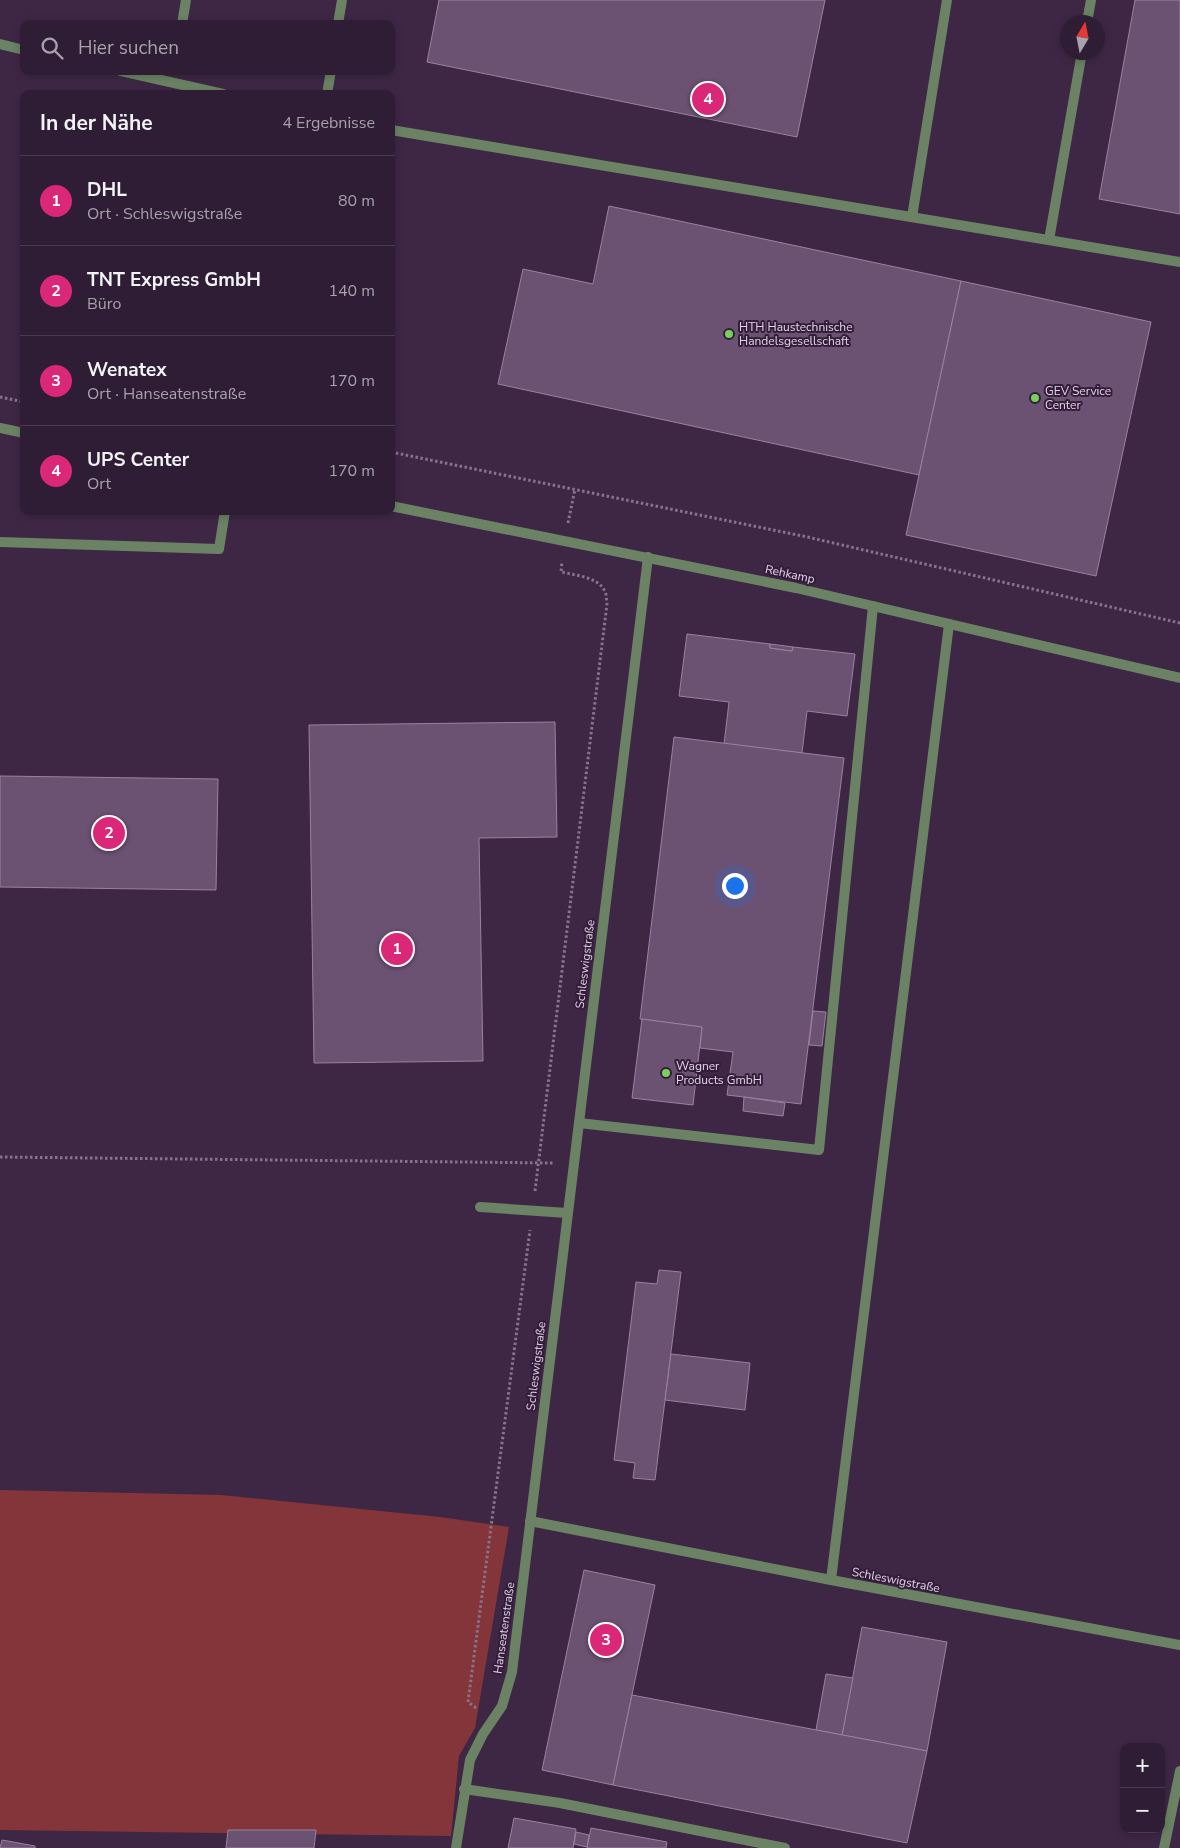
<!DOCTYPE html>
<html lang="de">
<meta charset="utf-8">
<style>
body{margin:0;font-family:"Nunito Sans",sans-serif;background:#36263c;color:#f1f3f6}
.controls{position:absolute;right:15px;bottom:15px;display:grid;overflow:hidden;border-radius:10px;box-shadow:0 2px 8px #0003}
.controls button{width:45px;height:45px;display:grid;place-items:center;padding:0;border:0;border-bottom:1px solid #493b4f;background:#2e1d34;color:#f1f3f6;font:25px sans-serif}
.compass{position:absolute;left:1060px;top:15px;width:45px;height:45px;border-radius:50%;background:#2e1d34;box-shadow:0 2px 8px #0003;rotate:10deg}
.you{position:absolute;left:734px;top:885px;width:18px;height:18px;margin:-12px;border:4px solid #fff;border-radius:50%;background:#1a73e8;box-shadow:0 0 0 8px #1a73e833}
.badge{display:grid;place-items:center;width:32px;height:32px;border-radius:50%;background:#db2777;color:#fff;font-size:16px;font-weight:700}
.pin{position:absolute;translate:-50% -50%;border:2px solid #fff;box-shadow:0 1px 5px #0006}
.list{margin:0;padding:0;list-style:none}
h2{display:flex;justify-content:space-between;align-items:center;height:65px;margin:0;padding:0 20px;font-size:21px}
h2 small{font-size:16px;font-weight:400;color:#a7a2ac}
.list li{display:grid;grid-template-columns:32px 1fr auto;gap:15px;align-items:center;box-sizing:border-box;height:90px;padding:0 20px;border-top:1px solid #493b4f}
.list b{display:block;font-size:19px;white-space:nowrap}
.list p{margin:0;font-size:16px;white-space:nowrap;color:#a7a2ac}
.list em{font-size:16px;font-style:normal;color:#a7a2ac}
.icon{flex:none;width:28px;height:28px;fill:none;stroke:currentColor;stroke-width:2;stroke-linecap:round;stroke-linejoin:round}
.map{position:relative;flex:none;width:1180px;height:1848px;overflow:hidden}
.search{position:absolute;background:#2e1d34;box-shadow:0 2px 8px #0003;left:20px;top:20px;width:375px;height:55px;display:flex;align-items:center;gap:12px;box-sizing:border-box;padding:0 18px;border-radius:10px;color:#a7a2ac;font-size:19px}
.panel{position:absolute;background:#2e1d34;box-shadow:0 2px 8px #0003;left:20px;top:90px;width:375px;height:425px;border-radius:10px}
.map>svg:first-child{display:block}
</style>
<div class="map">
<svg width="1180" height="1848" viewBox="0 0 1180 1848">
<rect width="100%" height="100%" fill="#3e2745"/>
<polygon fill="#84353a" points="0,1490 221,1495 440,1517 509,1527 475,1728 459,1756 451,1836 0,1830"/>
<g fill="#6b5273" stroke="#9b80a3">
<polygon points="439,0 825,0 797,137 427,62"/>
<polygon points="1135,0 1180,0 1180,214 1099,199"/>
<polygon points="609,206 961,281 919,475 498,384 523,269 593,284"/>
<polygon points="961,281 1151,322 1096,576 906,535"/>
<polygon points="687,634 770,644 770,648 792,651 793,647 855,654 847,716 807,711 802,753 724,744 729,702 679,696"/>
<polygon points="770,644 793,647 792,651 770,648"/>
<polygon points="555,722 557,837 479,838 483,1061 314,1063 309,725"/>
<polygon points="674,737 844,758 801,1104 727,1095 733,1052 700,1048 702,1027 640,1019"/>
<polygon points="0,776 218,779 216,890 0,887"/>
<polygon points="813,1011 826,1012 822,1046 809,1045"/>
<polygon points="642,1019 702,1027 693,1105 632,1098"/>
<polygon points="744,1097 785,1103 783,1116 743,1111"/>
<polygon points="659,1270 681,1272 655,1480 633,1478 635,1463 614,1460 636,1282 657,1284"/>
<polygon points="671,1354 750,1363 745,1410 665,1400"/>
<polygon points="584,1570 655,1585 613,1785 542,1770"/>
<polygon points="862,1627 947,1642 927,1751 842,1735"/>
<polygon points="826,1674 853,1678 842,1735 816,1730"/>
<polygon points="632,1695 927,1751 907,1843 613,1785"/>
<polygon points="514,1818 576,1829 573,1848 508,1848"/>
<polygon points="591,1828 667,1842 666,1848 587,1848"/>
<polygon points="228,1830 316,1830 314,1848 226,1848"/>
<polygon points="576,1832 589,1835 587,1847 574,1844"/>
<polygon points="2,1840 35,1846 35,1848 0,1848"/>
</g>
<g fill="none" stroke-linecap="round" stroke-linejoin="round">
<g stroke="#86738c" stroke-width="3" stroke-dasharray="2.5 2.5" stroke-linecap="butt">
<polyline points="0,397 24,402"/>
<polyline points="391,452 803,536 1180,623"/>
<polyline points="568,523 575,489"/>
<polyline points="0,1157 554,1163"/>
<path d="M535 1191 607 604C606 600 607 595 605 592 600 577 574 575 561 572L562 561"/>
<polyline points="476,1708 468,1702 530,1230"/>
</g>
<g stroke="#6b8364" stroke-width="10">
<polyline points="1087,22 1091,0"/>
<polyline points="182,24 186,0"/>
<polyline points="338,24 342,0"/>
<polyline points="0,44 24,50"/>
<polyline points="121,71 223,94"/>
<polyline points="327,94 331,71"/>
<polyline points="391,130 1180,262"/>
<polyline points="912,217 947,0"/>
<polyline points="1049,240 1082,52"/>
<polyline points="0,542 219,549 225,511"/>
<polyline points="579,1123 819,1150 873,606"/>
<polyline points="480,1207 567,1213"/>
<polyline points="530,1521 831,1580 1180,1645"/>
<polyline points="831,1580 949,624"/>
<polyline points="464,1789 560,1803 785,1848"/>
<polyline points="1164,1848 1180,1771"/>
</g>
<g stroke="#6b8364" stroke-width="10">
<polyline points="0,428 24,433"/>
<polyline points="391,506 796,588 1180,678"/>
<polyline points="456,1848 470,1760 483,1734 502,1706 512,1672 648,557"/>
</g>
</g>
<g fill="#78d158" stroke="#341d3b" stroke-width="2">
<circle cx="729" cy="334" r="5"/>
<circle cx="1035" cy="398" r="5"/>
<circle cx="666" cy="1073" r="5"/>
</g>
<g text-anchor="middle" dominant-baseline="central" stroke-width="4" stroke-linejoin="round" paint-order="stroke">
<g font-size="12" fill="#e1d3e6" stroke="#341d3b" text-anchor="start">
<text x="739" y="327">HTH Haustechnische<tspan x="739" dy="14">Handelsgesellschaft</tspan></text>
<text x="1045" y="391">GEV Service<tspan x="1045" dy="14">Center</tspan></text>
<text x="676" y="1066">Wagner<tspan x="676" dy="14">Products GmbH</tspan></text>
</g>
<g font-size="12" fill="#e1d3e6" stroke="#341d3b">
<text transform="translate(790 574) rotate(12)">Rehkamp</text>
<text transform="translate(585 964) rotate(-83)">Schleswigstraße</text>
<text transform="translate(536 1366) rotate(-83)">Schleswigstraße</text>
<text transform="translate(896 1580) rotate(11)">Schleswigstraße</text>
<text transform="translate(504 1628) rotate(-82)">Hanseatenstraße</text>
</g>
</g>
</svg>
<div class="controls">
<button>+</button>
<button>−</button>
</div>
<svg class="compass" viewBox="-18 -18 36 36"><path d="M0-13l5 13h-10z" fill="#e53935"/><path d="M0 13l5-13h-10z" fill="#a7a2ac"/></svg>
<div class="you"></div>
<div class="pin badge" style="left:397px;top:949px">1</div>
<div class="pin badge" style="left:109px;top:833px">2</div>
<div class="pin badge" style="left:606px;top:1640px">3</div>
<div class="pin badge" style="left:708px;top:99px">4</div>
<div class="search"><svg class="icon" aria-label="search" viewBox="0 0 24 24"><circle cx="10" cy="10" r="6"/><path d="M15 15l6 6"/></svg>Hier suchen</div>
<section class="panel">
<h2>In der Nähe<small>4 Ergebnisse</small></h2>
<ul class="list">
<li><span class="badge">1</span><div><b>DHL</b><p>Ort · Schleswigstraße</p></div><em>80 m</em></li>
<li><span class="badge">2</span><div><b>TNT Express GmbH</b><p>Büro</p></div><em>140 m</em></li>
<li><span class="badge">3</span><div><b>Wenatex</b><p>Ort · Hanseatenstraße</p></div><em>170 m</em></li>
<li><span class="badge">4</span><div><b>UPS Center</b><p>Ort</p></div><em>170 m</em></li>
</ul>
</section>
</div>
